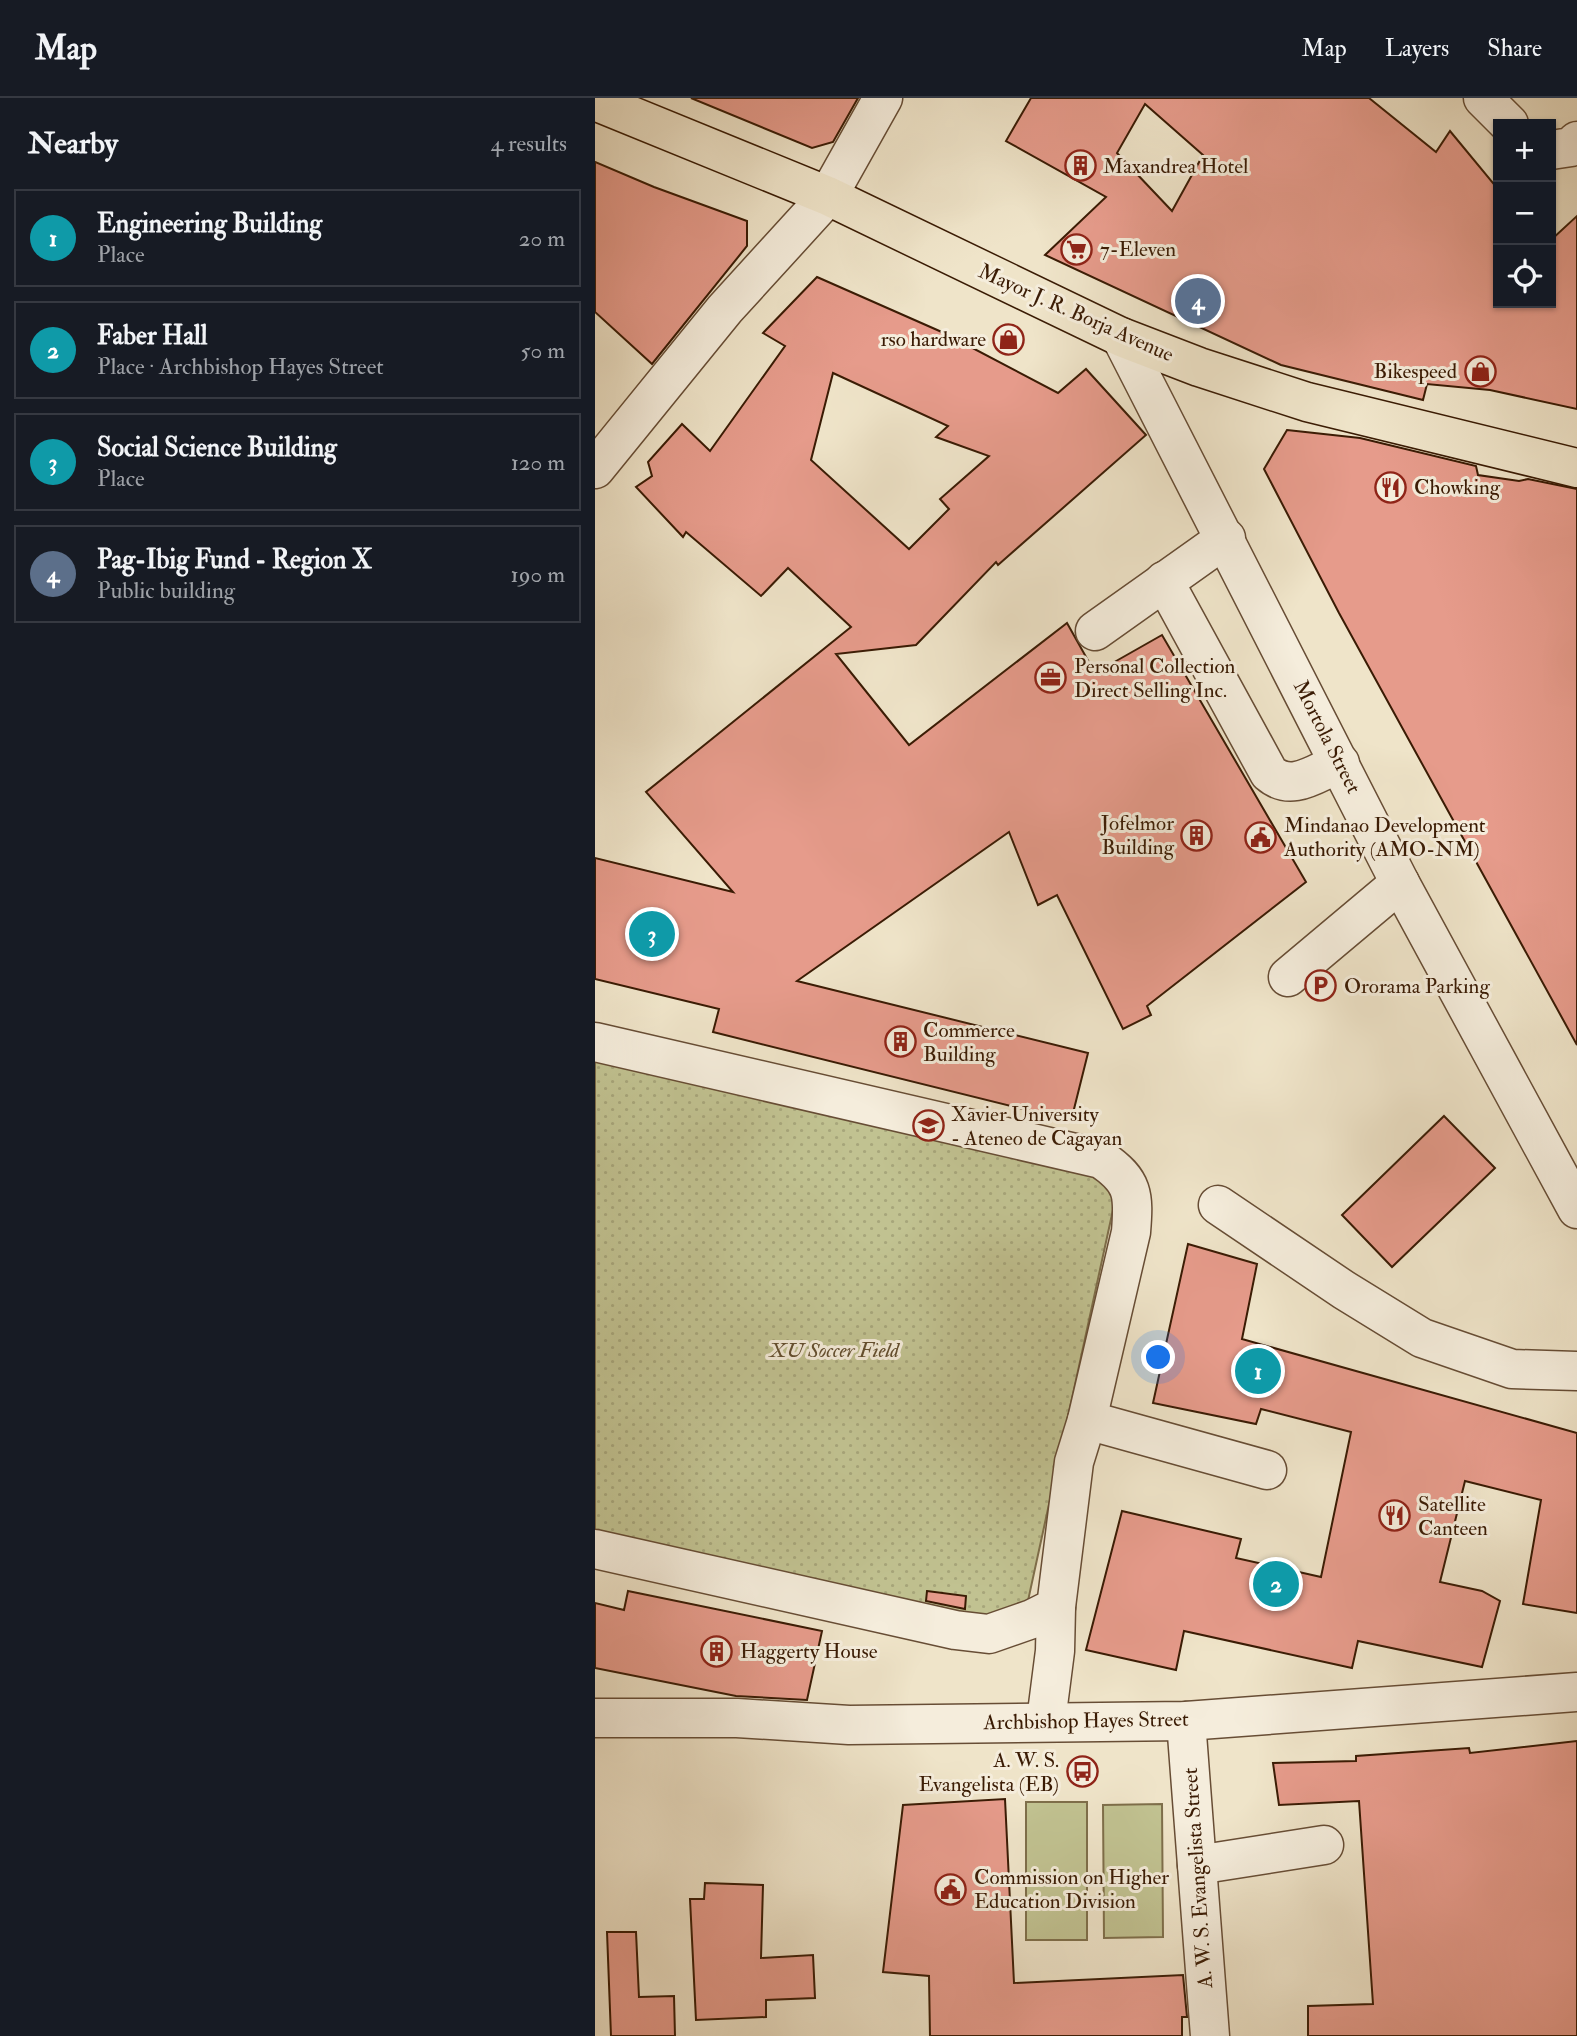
<!DOCTYPE html>
<meta charset="utf-8">
<style>
body{margin:0;font-family:"IM FELL Double Pica",serif;background:#20242c;color:#f1f3f6}
.controls{position:absolute;right:21px;top:21px;display:grid;overflow:hidden;border-radius:0px;box-shadow:0 2px 5px #0004}
.controls button{width:63px;height:63px;display:grid;place-items:center;padding:0;border:0;border-bottom:2px solid #363941;background:#171b24;color:#f1f3f6;font:35px sans-serif}
.you{position:absolute;left:564px;top:1260px;width:24px;height:24px;margin:-18px;border:5px solid #fff;border-radius:50%;background:#1a73e8;box-shadow:0 0 0 10px #1a73e833}
.badge{display:grid;place-items:center;width:46px;height:46px;border-radius:50%;background:#c59692;color:#fff;font-size:23px;font-weight:700}
.pin{position:absolute;translate:-50% -50%;border:4px solid #fff;box-shadow:0 2px 7px #0006}
.list{margin:0;padding:0;list-style:none}
h2{display:flex;justify-content:space-between;align-items:center;height:91px;margin:0;padding:0 28px;font-size:30px}
h2 small{font-size:23px;font-weight:400;color:#9ea1a6}
.list li{display:grid;grid-template-columns:46px 1fr auto;gap:21px;align-items:center;box-sizing:border-box;height:98px;margin:0 14px 14px;padding:0 14px;border:2px solid #363941;border-radius:0px}
.list b{display:block;font-size:26px;white-space:nowrap}
.list p{margin:0;font-size:23px;white-space:nowrap;color:#9ea1a6}
.list em{font-size:23px;font-style:normal;color:#9ea1a6}
.icon{flex:none;width:38px;height:38px;fill:none;stroke:currentColor;stroke-width:2;stroke-linecap:round;stroke-linejoin:round}
.map{position:relative;flex:none;width:982px;height:1938px;overflow:hidden}
header{display:flex;align-items:center;gap:42px;box-sizing:border-box;height:98px;padding:0 35px;background:#171b24;border-bottom:2px solid #363941}
header strong{font-size:33px}
nav{display:flex;gap:38px;margin-inline-start:auto;font-size:24px}
main{display:flex}
aside{flex:1;background:#171b24}
.map>svg:first-child{display:block}
</style>
<header>
<strong>Map</strong>
<nav><a>Map</a><a>Layers</a><a>Share</a></nav>
</header>
<main>
<aside>
<h2>Nearby<small>4 results</small></h2>
<ul class="list">
<li><span class="badge" style="background:#0f9aa8">1</span><div><b>Engineering Building</b><p>Place</p></div><em>20 m</em></li>
<li><span class="badge" style="background:#0f9aa8">2</span><div><b>Faber Hall</b><p>Place · Archbishop Hayes Street</p></div><em>50 m</em></li>
<li><span class="badge" style="background:#0f9aa8">3</span><div><b>Social Science Building</b><p>Place</p></div><em>120 m</em></li>
<li><span class="badge" style="background:#5c6f8a">4</span><div><b>Pag-Ibig Fund - Region X</b><p>Public building</p></div><em>190 m</em></li>
</ul>
</aside>
<div class="map">
<svg width="982" height="1938" viewBox="0 0 982 1938">
<defs>
<pattern id="park-dots" width="8" height="8" patternUnits="userSpaceOnUse" patternTransform="scale(1.75)"><rect width="8" height="8" fill="#c1c291"/><path d="M2 2h.1M6 6h.1" fill="none" stroke="#a7a67b" stroke-width="1.8" stroke-linecap="round"/></pattern>
</defs>
<rect width="100%" height="100%" fill="#efe4c9"/>
<filter id="stains"><feTurbulence type="fractalNoise" baseFrequency=".00286" numOctaves="4"/><feColorMatrix values="0 0 0 0 .2 0 0 0 0 .09 0 0 0 0 .02 0 0 0 .5 -.17"/></filter>
<radialGradient id="worn" r=".72"><stop offset=".6" stop-color="#630" stop-opacity="0"/><stop offset="1" stop-color="#630" stop-opacity=".3"/></radialGradient>
<g fill="#c1c291" stroke="#7e6e4a" stroke-width="2">
<rect x="431" y="1704" width="61" height="138"/>
<polygon points="567,1706 568,1839 509,1840 508,1707"/>
</g>
<polygon fill="url(#park-dots)" stroke="#7e6e4a" stroke-width="2" points="0,953 514,1075 521,1098 431,1512 403,1530 0,1440"/>
<g fill="#e69b8b" stroke="#3a1b04" stroke-width="2" fill-rule="evenodd">
<polygon points="96,0 263,0 238,44 217,50"/>
<path d="M436 0H774L841 54 855 33 903 91V205H956V142L982 118V311L895 292 832 286 828 302 686 267 450 157 511 99 411 43ZM550 6 608 57 577 113 522 55Z"/>
<polygon points="0,64 59,89 152,123 152,148 57,266 0,214"/>
<path d="M222 179 349 235 463 295 491 271 551 337 403 467 401 464 321 547 241 556 314 647 472 525 500 575 567 537 711 784 552 908 556 917 528 931 462 797 443 807 414 734 202 883 493 955 476 1023 118 934 124 911 0 881V760L138 794 51 694 256 529 193 470 166 498 91 434 88 439 41 389 57 378 53 364 87 326 115 353 190 248 168 235ZM238 275 353 328 341 339 394 358 345 401 354 411 314 451 216 362Z"/>
<polygon points="692,332 765,340 881,368 883,377 924,383 933,381 982,391 982,947 744,515 669,371"/>
<polygon points="849,1018 900,1070 797,1169 747,1117"/>
<polygon points="593,1146 662,1166 647,1241 982,1335 982,1515 928,1506 946,1402 870,1383 845,1484 887,1493 905,1503 887,1569 763,1543 757,1570 589,1533 581,1572 491,1552 527,1413 646,1441 641,1460 726,1479 756,1334 666,1311 661,1326 558,1305"/>
<polygon points="33,1493 227,1533 212,1602 141,1598 0,1570 0,1505 29,1512"/>
<polygon points="332,1493 371,1498 370,1511 331,1503"/>
<polygon points="982,1643 982,1938 713,1938 713,1908 778,1906 764,1703 684,1707 678,1665 761,1663 761,1658 874,1650 875,1655"/>
<polygon points="410,1701 419,1885 588,1877 592,1919 587,1919 587,1938 335,1938 334,1878 288,1874 308,1707"/>
<polygon points="110,1785 168,1787 166,1860 218,1857 220,1900 171,1902 171,1919 101,1922 95,1801 109,1801"/>
<polygon points="12,1834 41,1834 44,1899 79,1898 80,1938 16,1938"/>
</g>
<g fill="none" stroke-linecap="round" stroke-linejoin="round">
<defs>
<g id="minor">
<polyline points="888,0 914,26"/>
<polyline points="956,52 976,49 982,43"/>
<polyline points="526,239 805,785 982,1111"/>
<polyline points="0,371 130,211 233,98 288,0"/>
<path d="M569 483 674 675C697 695 720 675 745 665"/>
<polyline points="500,533 631,440"/>
<polyline points="693,879 805,785"/>
<path d="M0 944 506 1061C539 1083 539 1097 536 1134L492 1322 479 1364 461 1509 437 1521 394 1536 360 1532 0 1451"/>
<polyline points="623,1107 749,1192 827,1240 917,1271 982,1273"/>
<polyline points="492,1322 672,1372"/>
<polyline points="0,1620 142,1620 254,1627 591,1623 982,1594"/>
<polyline points="451,1623 460,1553 461,1509"/>
<polyline points="591,1623 615,1938"/>
<polyline points="602,1767 729,1747"/>
</g>
<polyline id="major" points="0,3 233,98 526,239 604,269 712,304 982,370"/>
</defs>
<use href="#minor" stroke="#674d35" stroke-width="41"/>
<use href="#major" stroke="#3a1b04" stroke-width="41"/>
<use href="#minor" stroke="#f5eddc" stroke-width="38"/>
<use href="#major" stroke="#efe4c9" stroke-width="38"/>
</g>
<defs>
<symbol id="building-ring" viewBox="-11 -11 22 22"><circle r="9.5" fill="#f5eddc" stroke="#8f2418" stroke-width="1.5"/><path d="M-4-6H4V6H1V3H-1V6H-4ZM-2.5-4.3h1.7v1.8h-1.7ZM.8-4.3h1.7v1.8H.8ZM-2.5-1h1.7V.8h-1.7ZM.8-1h1.7V.8H.8Z" fill="#8f2418"/></symbol>
<symbol id="supermarket-ring" viewBox="-11 -11 22 22"><circle r="9.5" fill="#f5eddc" stroke="#8f2418" stroke-width="1.5"/><path d="M-6-5.5h2.5l.6 2H6L4.5 2H-2.5L-4.4-4H-6ZM-1.5 3.2a1.3 1.3 0 1 0 .1 0ZM3 3.2a1.3 1.3 0 1 0 .1 0Z" fill="#8f2418"/></symbol>
<symbol id="shop-ring" viewBox="-11 -11 22 22"><circle r="9.5" fill="#f5eddc" stroke="#8f2418" stroke-width="1.5"/><path d="M-5-2.5h2.3a2.7 3.5 0 0 1 5.4 0H5L5.5 6h-11ZM-1.5-2.5h3a1.5 2.3 0 0 0-3 0Z" fill="#8f2418"/></symbol>
<symbol id="restaurant-ring" viewBox="-11 -11 22 22"><circle r="9.5" fill="#f5eddc" stroke="#8f2418" stroke-width="1.5"/><path d="M-5-6h1v4h1v-4h1v4h1v-4h1v5L-1.5 .5V6h-2V.5L-5-1ZM5-6V6H3V1.5H1.5Q1.5-4 5-6Z" fill="#8f2418"/></symbol>
<symbol id="office-ring" viewBox="-11 -11 22 22"><circle r="9.5" fill="#f5eddc" stroke="#8f2418" stroke-width="1.5"/><path d="M-6-3h4V-5.5h4V-3h4V5H-6ZM-1-4.5V-3h2v-1.5ZM-6 0V1H6V0Z" fill="#8f2418"/></symbol>
<symbol id="civic-ring" viewBox="-11 -11 22 22"><circle r="9.5" fill="#f5eddc" stroke="#8f2418" stroke-width="1.5"/><path d="M-.6-6.5H3V-4.5H.6V-3L4-1V1h2V6H-6V1h2V-1L-.6-3ZM-1.2 2.5V6h2.4V2.5Z" fill="#8f2418"/></symbol>
<symbol id="parking-ring" viewBox="-11 -11 22 22"><circle r="9.5" fill="#f5eddc" stroke="#8f2418" stroke-width="1.5"/><path d="M-3.5-5.5H1a3.5 3.5 0 0 1 0 7H-1V5.5H-3.5ZM-1-3.4V-.6H.8a1.4 1.4 0 0 0 0-2.8Z" fill="#8f2418"/></symbol>
<symbol id="university-ring" viewBox="-11 -11 22 22"><circle r="9.5" fill="#f5eddc" stroke="#8f2418" stroke-width="1.5"/><path d="M0-5L7-2L0 1L-7-2ZM-4 1L0 2.5L4 1V4Q0 6-4 4Z" fill="#8f2418"/></symbol>
<symbol id="bus-ring" viewBox="-11 -11 22 22"><circle r="9.5" fill="#f5eddc" stroke="#8f2418" stroke-width="1.5"/><path d="M-5-6H5V4H4V6H2V4H-2V6H-4V4H-5ZM-3.5-4V0h7V-4ZM-3.5 1.2v1.5H-2V1.2ZM2 1.2v1.5H3.5V1.2Z" fill="#8f2418"/></symbol>
</defs>
<g fill-rule="evenodd">
<use href="#building-ring" x="468" y="50" width="35" height="35"/>
<use href="#supermarket-ring" x="464" y="134" width="35" height="35"/>
<use href="#shop-ring" x="396" y="224" width="35" height="35"/>
<use href="#shop-ring" x="868" y="256" width="35" height="35"/>
<use href="#restaurant-ring" x="778" y="372" width="35" height="35"/>
<use href="#office-ring" x="438" y="562" width="35" height="35"/>
<use href="#building-ring" x="584" y="720" width="35" height="35"/>
<use href="#civic-ring" x="648" y="722" width="35" height="35"/>
<use href="#parking-ring" x="708" y="870" width="35" height="35"/>
<use href="#building-ring" x="288" y="926" width="35" height="35"/>
<use href="#university-ring" x="316" y="1010" width="35" height="35"/>
<use href="#restaurant-ring" x="782" y="1400" width="35" height="35"/>
<use href="#building-ring" x="104" y="1536" width="35" height="35"/>
<use href="#bus-ring" x="470" y="1656" width="35" height="35"/>
<use href="#civic-ring" x="338" y="1774" width="35" height="35"/>
</g>
<g text-anchor="middle" dominant-baseline="central" stroke-width="6" stroke-linejoin="round" paint-order="stroke">
<g font-size="21" fill="#3a1b04" stroke="#f5eddc" text-anchor="start">
<text x="508" y="68">Maxandrea Hotel</text>
<text x="505" y="151">7-Eleven</text>
<text x="391" y="241" text-anchor="end">rso hardware</text>
<text x="862" y="273" text-anchor="end">Bikespeed</text>
<text x="819" y="389">Chowking</text>
<text x="479" y="568">Personal Collection<tspan x="479" dy="24">Direct Selling Inc.</tspan></text>
<text x="579" y="725" text-anchor="end">Jofelmor<tspan x="579" dy="24">Building</tspan></text>
<text x="689" y="727">Mindanao Development<tspan x="689" dy="24">Authority (AMO-NM)</tspan></text>
<text x="749" y="888">Ororama Parking</text>
<text x="328" y="932">Commerce<tspan x="328" dy="24">Building</tspan></text>
<text x="356" y="1016">Xavier University<tspan x="356" dy="24">- Ateneo de Cagayan</tspan></text>
<text x="823" y="1406">Satellite<tspan x="823" dy="24">Canteen</tspan></text>
<text x="145" y="1553">Haggerty House</text>
<text x="464" y="1662" text-anchor="end">A. W. S.<tspan x="464" dy="24">Evangelista (EB)</tspan></text>
<text x="379" y="1779">Commission on Higher<tspan x="379" dy="24">Education Division</tspan></text>
</g>
<g font-size="21" fill="#3a1b04" stroke="#f5eddc">
<text transform="translate(481 215) rotate(24)">Mayor J. R. Borja Avenue</text>
<text transform="translate(732 639) rotate(63)">Mortola Street</text>
<text transform="translate(491 1623) rotate(-1)">Archbishop Hayes Street</text>
<text transform="translate(603 1780) rotate(-94)">A. W. S. Evangelista Street</text>
</g>
<g font-size="21" font-style="italic" fill="#624d2e" stroke="#f5eddc">
<text x="239" y="1252">XU Soccer Field</text>
</g>
</g>
<rect width="100%" height="100%" filter="url(#stains)"/>
<rect width="100%" height="100%" fill="url(#worn)"/>
</svg>
<div class="controls">
<button>+</button>
<button>−</button>
<button><svg class="icon" aria-label="locate" viewBox="0 0 24 24"><circle cx="12" cy="12" r="6"/><path d="M12 2v4M12 18v4M2 12h4M18 12h4"/></svg></button>
</div>
<div class="you"></div>
<div class="pin badge" style="left:663px;top:1273px;background:#0f9aa8">1</div>
<div class="pin badge" style="left:681px;top:1486px;background:#0f9aa8">2</div>
<div class="pin badge" style="left:57px;top:836px;background:#0f9aa8">3</div>
<div class="pin badge" style="left:603px;top:203px;background:#5c6f8a">4</div>
</div>
</main>
